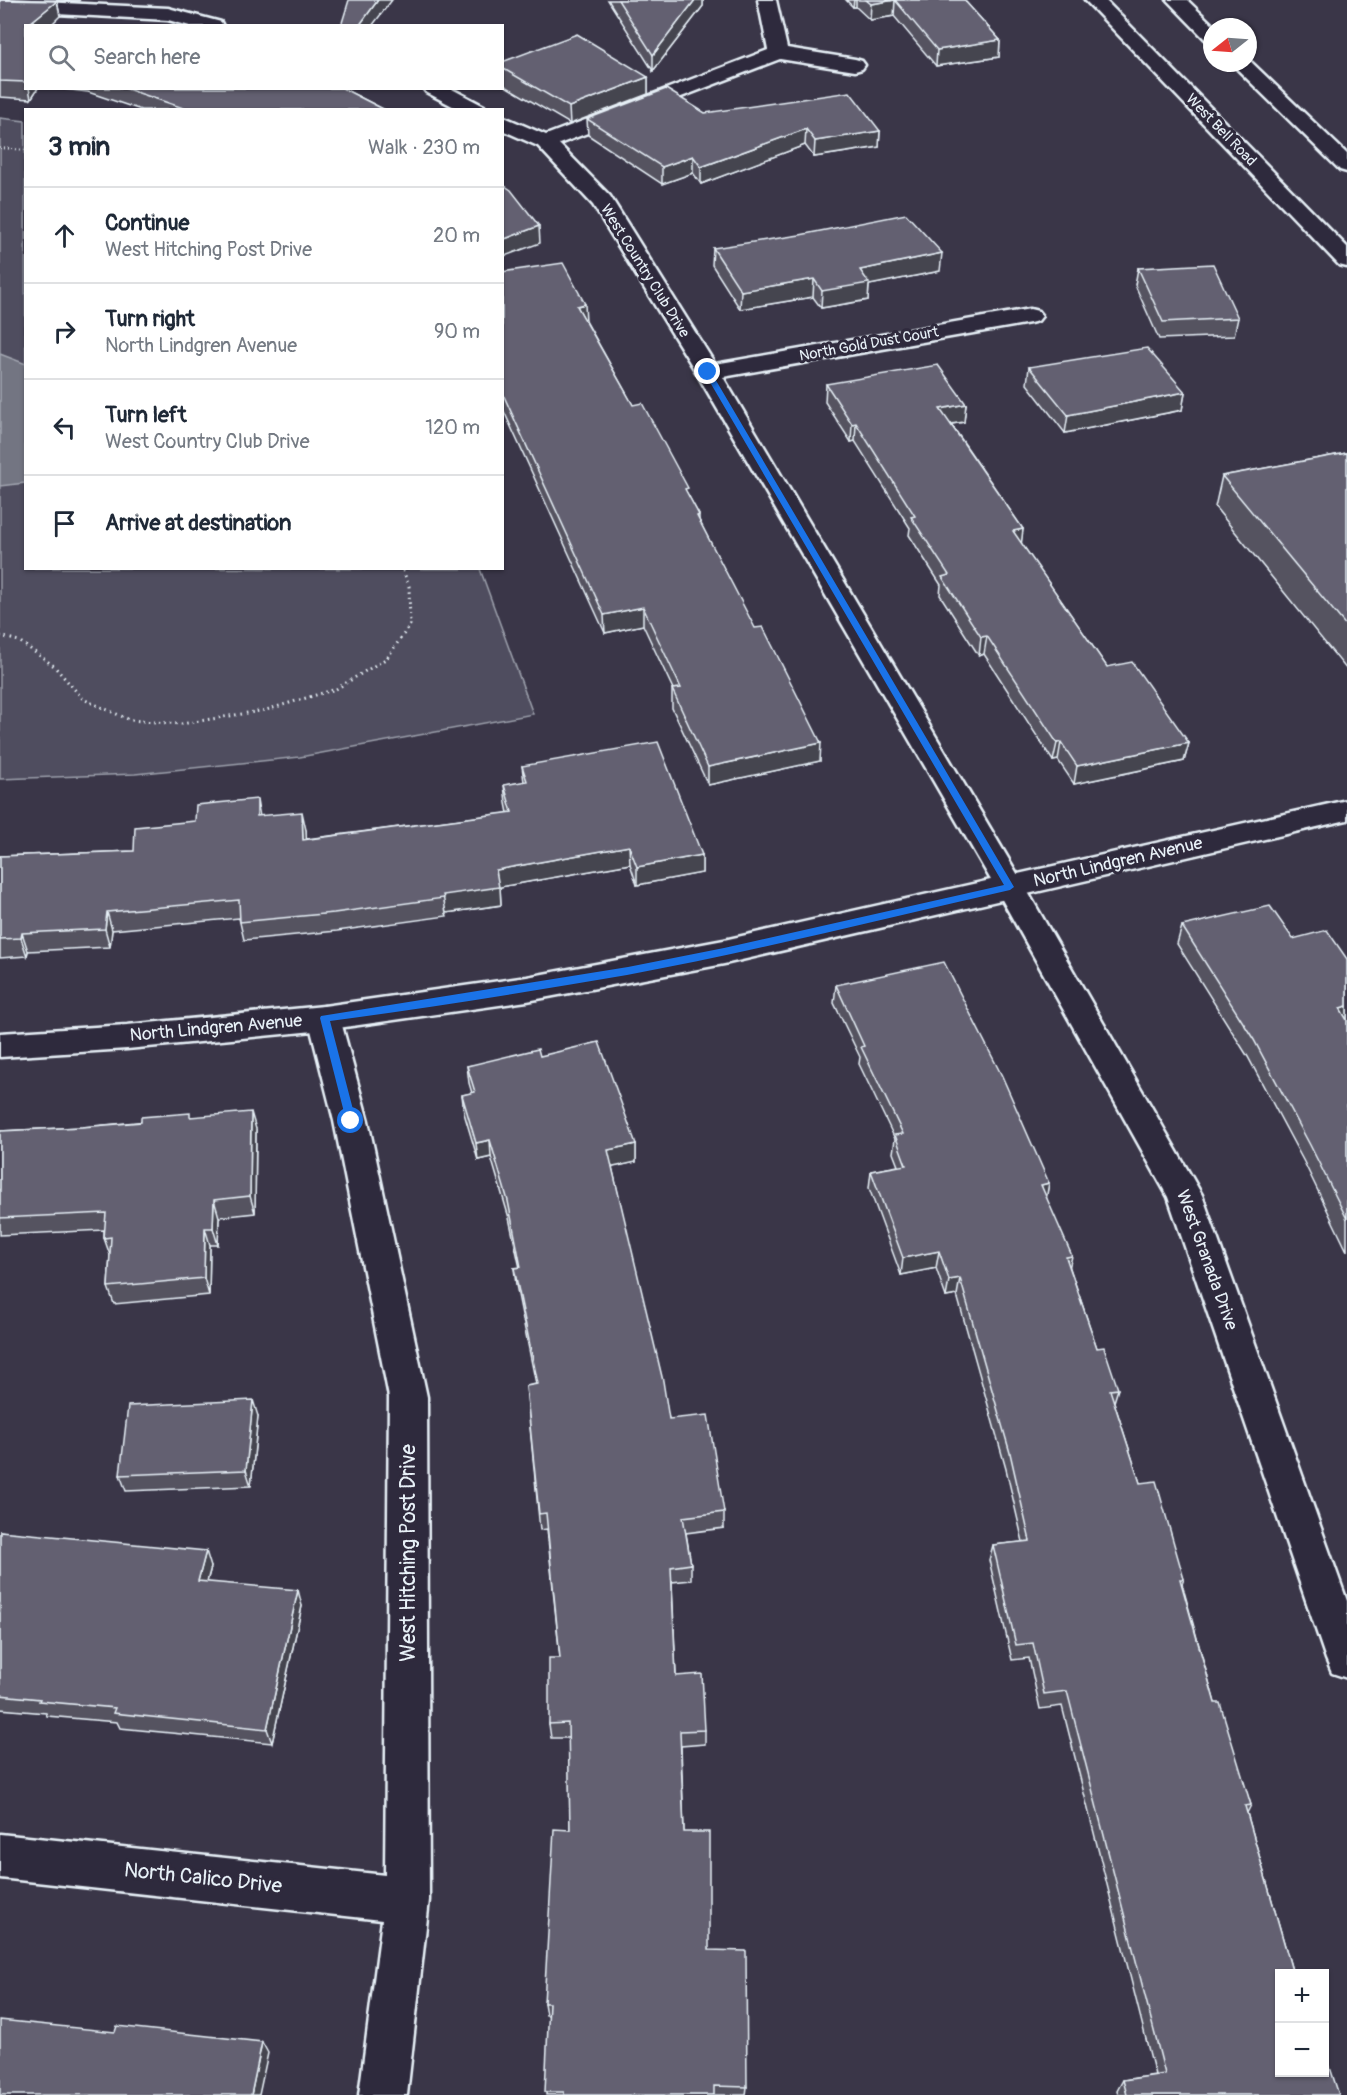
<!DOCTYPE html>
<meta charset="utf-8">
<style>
body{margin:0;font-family:Pangolin,sans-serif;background:#f6f6f7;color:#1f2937}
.controls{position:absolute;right:18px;bottom:18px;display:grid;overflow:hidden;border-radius:0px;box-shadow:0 2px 4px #0004}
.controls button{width:54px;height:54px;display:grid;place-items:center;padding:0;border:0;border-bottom:2px solid #e0e1e3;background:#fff;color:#1f2937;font:30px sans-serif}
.compass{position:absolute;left:1203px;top:18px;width:54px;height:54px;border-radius:50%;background:#fff;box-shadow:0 2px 4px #0004;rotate:253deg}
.stop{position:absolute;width:18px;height:18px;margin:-14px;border:4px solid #1a73e8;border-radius:50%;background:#fff}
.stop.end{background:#1a73e8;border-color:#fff;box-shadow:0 2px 6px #0008}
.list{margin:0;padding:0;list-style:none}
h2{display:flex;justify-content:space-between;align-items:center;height:78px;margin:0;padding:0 24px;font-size:26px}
h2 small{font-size:20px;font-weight:400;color:#747a83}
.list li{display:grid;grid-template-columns:39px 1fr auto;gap:18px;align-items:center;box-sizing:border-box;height:96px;padding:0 24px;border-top:2px solid #e0e1e3}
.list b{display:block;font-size:22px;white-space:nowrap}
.list p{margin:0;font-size:20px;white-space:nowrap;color:#747a83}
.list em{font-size:20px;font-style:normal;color:#747a83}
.icon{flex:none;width:33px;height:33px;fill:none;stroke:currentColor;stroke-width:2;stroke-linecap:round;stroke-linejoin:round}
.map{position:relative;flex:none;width:1347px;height:2095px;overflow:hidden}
.search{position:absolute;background:#fff;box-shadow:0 2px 4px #0004;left:24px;top:24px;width:480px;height:66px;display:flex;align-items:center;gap:15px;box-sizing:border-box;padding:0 21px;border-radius:0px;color:#747a83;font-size:22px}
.panel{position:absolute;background:#fff;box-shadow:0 2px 4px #0004;left:24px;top:108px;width:480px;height:462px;border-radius:0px}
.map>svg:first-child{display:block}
</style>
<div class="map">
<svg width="1347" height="2095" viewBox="0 0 1347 2095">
<rect width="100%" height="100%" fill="#3a3648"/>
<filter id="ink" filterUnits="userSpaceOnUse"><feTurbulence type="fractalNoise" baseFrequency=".0167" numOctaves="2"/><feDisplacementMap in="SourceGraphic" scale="12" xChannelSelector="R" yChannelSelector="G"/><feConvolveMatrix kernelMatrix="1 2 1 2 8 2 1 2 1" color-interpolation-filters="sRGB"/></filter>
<g filter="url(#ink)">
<polygon fill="#504e5f" stroke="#9ca0ac" stroke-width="1.5" points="0,118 25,121 26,568 480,569 533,714 300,757 135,774 0,779"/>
<polygon fill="#737482" stroke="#a2a6b1" stroke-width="1.5" points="0,354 26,364 25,483 0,486"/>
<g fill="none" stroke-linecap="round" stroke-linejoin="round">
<defs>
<g id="minor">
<polygon points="0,0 168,8 221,22 223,26 190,26 168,20 0,11"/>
<polygon points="758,0 776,0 787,48 855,59 862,61 865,65 862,69 855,71 780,59 559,144 610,196 715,364 1030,309 1038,311 1042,316 1038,321 1030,323 723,377 1025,887 1202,1195 1347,1601 1347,1678 1332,1673 1326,1659 1168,1197 995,887 696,372 593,205 538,146 502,130 502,116 546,135 768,50"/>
<polygon points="423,88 450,88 484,106 487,110 460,110 426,92"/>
<polygon points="324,1006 336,1009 340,1018 368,1121 427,1397 429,1900 407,2095 359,2095 382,1920 0,1878 0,1834 385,1875 389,1397 334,1121 308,1018 312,1009"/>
</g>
<polygon id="tertiary" points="1347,800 1347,820 724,964 527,1001 324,1030 127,1049 0,1057 0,1033 127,1025 324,1006 527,977 724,940"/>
<g id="primary">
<polygon points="1085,0 1105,0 1347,247 1347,267 1339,265"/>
<polygon points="1167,0 1187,0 1215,27 1212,27 1212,41 1205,39"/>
<polygon points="1248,59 1347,154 1347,172 1340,170 1231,63 1248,63"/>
</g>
</defs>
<use href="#minor" stroke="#e8f1f8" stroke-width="5"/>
<use href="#tertiary" stroke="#e8f1f8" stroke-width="5"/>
<use href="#primary" stroke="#e8f1f8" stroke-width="5"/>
<polyline stroke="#e8f1f8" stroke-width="2" stroke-dasharray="1 3" stroke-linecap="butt" points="0,148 26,150"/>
<polyline stroke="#e8f1f8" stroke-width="3" stroke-dasharray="1.5 4" stroke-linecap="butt" points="0,636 19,641 54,666 83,699 130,720 181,724 266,710 336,689 387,658 410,625 409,586 402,568"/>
<use href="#minor" fill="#2f2a3d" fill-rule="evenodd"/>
<use href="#tertiary" fill="#2f2a3d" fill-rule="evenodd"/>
<use href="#primary" fill="#2f2a3d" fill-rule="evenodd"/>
</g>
<g fill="#555361" stroke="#e8f1f8" stroke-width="1.5">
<polygon points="0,0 80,0 78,1 53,0 57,1 60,16 26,26 26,88 38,88 31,99 0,97"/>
<polygon points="608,0 703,0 703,6 653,71"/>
<polygon points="846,0 964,0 1000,40 999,57 936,66 894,16 870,20 856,7 853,7"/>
<polygon points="502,62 648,77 648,94 570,124 502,84"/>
<polygon points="54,88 342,88 385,110 141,110 88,92"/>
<polygon points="705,113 880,131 879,147 814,157 805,145 701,184 693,173 662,184 588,135 587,119"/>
<polygon points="713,248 940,271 869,285 868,300 821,308 813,297 740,309 712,265"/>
<polygon points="1138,268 1238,318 1234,336 1159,339 1135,285"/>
<polygon points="502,272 586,321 633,405 688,495 699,515 699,520 820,761 708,785 672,708 672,689 673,689 643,625 605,633 502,407"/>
<polygon points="1029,367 1185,392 1182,410 1065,433 1027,384"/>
<polygon points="826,384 966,404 964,422 951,424 1023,529 1021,543 1107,667 1189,743 1184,761 1074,784 1058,760 1053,761 984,654 979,656 940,595 941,585 909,535 910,528 855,441 851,442 825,402"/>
<polygon points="1347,453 1347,670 1215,507 1222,476"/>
<polygon points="522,766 702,855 702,873 637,885 630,864 500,887 501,905 446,913 447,916 337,931 244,940 239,918 112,930 110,947 28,951 27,956 0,958 0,856 134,851 260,816 306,830 306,839 508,813 506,803 504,785 524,782"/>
<polygon points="1182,926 1293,939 1347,959 1347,1251 1304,1162 1248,1057 1177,944"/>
<polygon points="836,985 1049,1183 1046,1197 1097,1348 1118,1389 1114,1402 1140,1483 1184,1579 1182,1584 1215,1703 1251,1805 1247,1813 1293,1974 1339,2095 1118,2095 1117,2091 1123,2080 1155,2075 1062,1706 1040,1709 1029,1658 1012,1660 989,1560 993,1545 1023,1542 1006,1469 957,1295 946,1297 936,1268 901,1275 869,1188 871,1171 898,1166 893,1153 895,1139 859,1064 860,1057 834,1003"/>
<polygon points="540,1056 636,1144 636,1162 612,1167 669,1419 724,1512 724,1528 686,1533 691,1564 691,1580 672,1582 676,1676 705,1730 705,1744 681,1746 684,1832 709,1950 747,2087 746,2095 546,2095 549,2015 546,2015 544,2003 570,1830 569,1738 551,1738 549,1724 560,1658 547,1529 540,1530 526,1386 536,1384 516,1285 514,1268 520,1268 509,1218 491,1157 478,1160 464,1113 462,1095 472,1093 469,1083 467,1066"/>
<polygon points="191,1117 256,1129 255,1213 219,1217 218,1245 210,1245 209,1295 114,1304 108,1287 110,1255 104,1238 104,1230 0,1235 0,1131 82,1127"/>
<polygon points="258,1416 251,1486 126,1491 120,1475"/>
<polygon points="0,1531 211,1567 207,1582 302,1606 272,1743 120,1728 117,1722 47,1716 46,1713 0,1709"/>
</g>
<g fill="#45444f" stroke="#e8f1f8" stroke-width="1.5">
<polygon points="378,0 392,0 372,26 359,26"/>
<polygon points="695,0 703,0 703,6 653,71 653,55"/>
<polygon points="854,0 856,0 856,7 853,7"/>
<polygon points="895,0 894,16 870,20 871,4"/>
<polygon points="57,1 60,16 50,26 30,23"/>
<polygon points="1000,40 999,57 936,66 937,50"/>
<polygon points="648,77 648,94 570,124 569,107"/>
<polygon points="29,88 38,88 31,99"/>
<polygon points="806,129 805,145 701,184 701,167"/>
<polygon points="880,131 879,147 814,157 815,141"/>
<polygon points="693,156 693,173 662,184 662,167"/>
<polygon points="539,226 540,243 502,257 502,240"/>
<polygon points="942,253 940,271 869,285 868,300 821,308 822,291 860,270"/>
<polygon points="814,279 813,297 740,309 741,291"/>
<polygon points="585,304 586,322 577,306"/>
<polygon points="1185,392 1182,410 1065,433 1068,415"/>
<polygon points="966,404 964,422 938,426 940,409"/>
<polygon points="856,423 855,441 851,442 852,424"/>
<polygon points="1023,529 1021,547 1013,531"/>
<polygon points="643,607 643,625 605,633 604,615"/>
<polygon points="987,636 984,654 979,656 981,637"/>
<polygon points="1061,742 1058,760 1053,761 1057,743"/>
<polygon points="821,743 820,761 708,785 708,767"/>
<polygon points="1189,743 1184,761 1074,784 1077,766"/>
<polygon points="257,799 260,817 257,816"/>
<polygon points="302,812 306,830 307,858 303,840"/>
<polygon points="629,846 630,864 500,887 501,905 446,913 443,895 496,870"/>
<polygon points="702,855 702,873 637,885 637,867"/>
<polygon points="107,912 112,930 110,947 105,929"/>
<polygon points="22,933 28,951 27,956 21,938"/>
<polygon points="1347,1006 1347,1022 1340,1008"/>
<polygon points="251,1112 256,1129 255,1213 250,1196"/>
<polygon points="490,1140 491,1157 478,1160 476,1143"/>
<polygon points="636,1144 636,1162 609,1168 608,1150"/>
<polygon points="1049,1183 1046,1200 1041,1185"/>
<polygon points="214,1200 219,1217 218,1245 213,1228"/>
<polygon points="205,1228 210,1245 209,1295 204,1278"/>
<polygon points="939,1251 936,1268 901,1275 903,1258"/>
<polygon points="1072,1256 1068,1273 1066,1257"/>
<polygon points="960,1278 957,1295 946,1297 949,1280"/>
<polygon points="253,1400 258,1416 251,1486 246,1470"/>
<polygon points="206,1551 211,1567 203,1596 198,1581"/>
<polygon points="298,1590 302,1606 272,1743 267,1729"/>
<polygon points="262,2042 268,2053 259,2095 251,2095"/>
</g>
<g fill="#636171" stroke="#e8f1f8" stroke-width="1.5">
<polygon points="0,0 57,1 30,23 54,26 26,26 26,82 0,81"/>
<polygon points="349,0 378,0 359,26 341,26"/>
<polygon points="618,0 695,0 653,55"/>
<polygon points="866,0 964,0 1000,40 937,50 895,0 871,4"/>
<polygon points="577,34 648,77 569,107 502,68 502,62"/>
<polygon points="124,88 342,88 385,110 189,110"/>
<polygon points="666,89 705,113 850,92 880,131 815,141 806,129 701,167 693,156 662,167 587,119"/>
<polygon points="502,184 511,190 539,226 502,240"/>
<polygon points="906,214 942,253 860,270 869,283 822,291 814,279 741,291 713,248 800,235"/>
<polygon points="563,263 585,304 577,306 633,405 642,403 688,488 685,489 699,515 697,516 755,628 763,627 821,743 708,767 672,689 681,688 643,607 604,615 502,392 502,272"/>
<polygon points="1213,264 1238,318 1163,322 1138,268"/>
<polygon points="1147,348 1185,392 1068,415 1029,367"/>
<polygon points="938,365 966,404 940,409 1023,529 1013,531 1107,667 1132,662 1189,743 1077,766 1061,742 1057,743 987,636 981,637 942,577 949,575 911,517 915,516 856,423 852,424 826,384"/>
<polygon points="1347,453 1347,627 1222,476"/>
<polygon points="658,742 702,855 637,867 629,846 496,870 499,887 443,895 444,898 334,913 240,922 239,900 107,912 105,929 22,933 21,938 0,939 0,856 134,851 135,827 195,821 196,805 257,799 257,816 302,812 303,840 512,812 504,785 527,781 522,766"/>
<polygon points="1270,906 1293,939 1327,930 1347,959 1347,1006 1340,1008 1347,1020 1347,1219 1310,1145 1254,1040 1182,926"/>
<polygon points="944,962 1002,1076 1049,1183 1041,1185 1072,1256 1066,1257 1097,1348 1104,1347 1118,1389 1110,1390 1140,1483 1156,1481 1184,1579 1180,1579 1215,1703 1220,1703 1251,1805 1245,1806 1293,1974 1280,1974 1280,2073 1324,2073 1324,2049 1339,2095 1127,2095 1123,2080 1165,2074 1067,1691 1044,1694 1033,1643 1016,1645 993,1545 1030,1541 1010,1453 960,1278 949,1280 939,1251 903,1258 871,1171 906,1165 895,1135 903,1134 861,1047 864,1046 836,985"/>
<polygon points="599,1042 636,1144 608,1150 663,1381 669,1419 708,1415 724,1512 683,1517 691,1564 671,1567 676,1676 702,1674 705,1730 680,1731 684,1832 709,1832 709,1950 746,1951 747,2087 714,2086 714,2095 564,2095 564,2092 545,2092 549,2003 544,2003 554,1829 570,1830 568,1723 549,1724 549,1658 560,1658 546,1513 539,1514 526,1386 538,1384 514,1268 521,1267 508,1201 490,1140 476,1143 462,1095 475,1092 467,1066 538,1049 540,1056"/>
<polygon points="251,1112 250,1196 214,1200 213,1228 205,1228 204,1278 108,1287 111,1237 104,1238 106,1213 0,1218 0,1131 82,1127 141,1122 141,1117 190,1113 190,1117"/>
<polygon points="253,1400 246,1470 120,1475 128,1406"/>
<polygon points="0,1531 206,1551 198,1581 298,1590 267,1729 113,1713 115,1708 39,1701 40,1699 0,1695"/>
<polygon points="0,2020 115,2032 117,2026 262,2042 251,2095 0,2095"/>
</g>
</g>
<path fill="#1a73e8" d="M708 370 711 372 1014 887 1010 890C883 919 756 951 627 975 528 992 429 1008 330 1021L356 1121 351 1125 347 1124 320 1018 321 1016 628 967 724 948 1004 885 704 372Z"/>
<g text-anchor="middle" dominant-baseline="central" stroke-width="6" stroke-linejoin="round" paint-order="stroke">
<g font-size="15" fill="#e8f1f8" stroke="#2f2a3d">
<text transform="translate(1221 130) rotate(46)">West Bell Road</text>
<text transform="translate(645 271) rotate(58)">West Country Club Drive</text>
<text transform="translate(869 344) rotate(-10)">North Gold Dust Court</text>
</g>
<g font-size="18" fill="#e8f1f8" stroke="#2f2a3d">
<text transform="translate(1118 862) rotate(-13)">North Lindgren Avenue</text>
<text transform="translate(216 1028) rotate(-5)">North Lindgren Avenue</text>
<text transform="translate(1207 1260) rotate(70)">West Granada Drive</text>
</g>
<g font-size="21" fill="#e8f1f8" stroke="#2f2a3d">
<text transform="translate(408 1553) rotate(-90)">West Hitching Post Drive</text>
<text transform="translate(203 1878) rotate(6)">North Calico Drive</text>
</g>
</g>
</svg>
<div class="controls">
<button>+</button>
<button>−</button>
</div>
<svg class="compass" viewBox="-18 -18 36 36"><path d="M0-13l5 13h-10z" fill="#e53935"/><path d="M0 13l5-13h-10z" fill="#747a83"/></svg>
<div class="stop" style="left:351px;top:1121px"></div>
<div class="stop end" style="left:708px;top:372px"></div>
<div class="search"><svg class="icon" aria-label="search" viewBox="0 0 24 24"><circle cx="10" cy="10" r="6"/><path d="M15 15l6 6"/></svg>Search here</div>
<section class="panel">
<h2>3 min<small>Walk · 230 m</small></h2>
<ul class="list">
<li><svg class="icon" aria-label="ahead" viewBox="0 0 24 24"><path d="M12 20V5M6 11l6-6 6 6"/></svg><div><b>Continue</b><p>West Hitching Post Drive</p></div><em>20 m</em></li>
<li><svg class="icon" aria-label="right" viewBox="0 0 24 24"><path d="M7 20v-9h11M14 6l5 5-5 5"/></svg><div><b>Turn right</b><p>North Lindgren Avenue</p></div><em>90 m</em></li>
<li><svg class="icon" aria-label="left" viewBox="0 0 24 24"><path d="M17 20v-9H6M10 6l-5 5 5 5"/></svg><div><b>Turn left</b><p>West Country Club Drive</p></div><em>120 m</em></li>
<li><svg class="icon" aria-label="arrive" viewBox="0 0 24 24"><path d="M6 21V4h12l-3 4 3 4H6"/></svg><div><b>Arrive at destination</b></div></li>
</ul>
</section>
</div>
